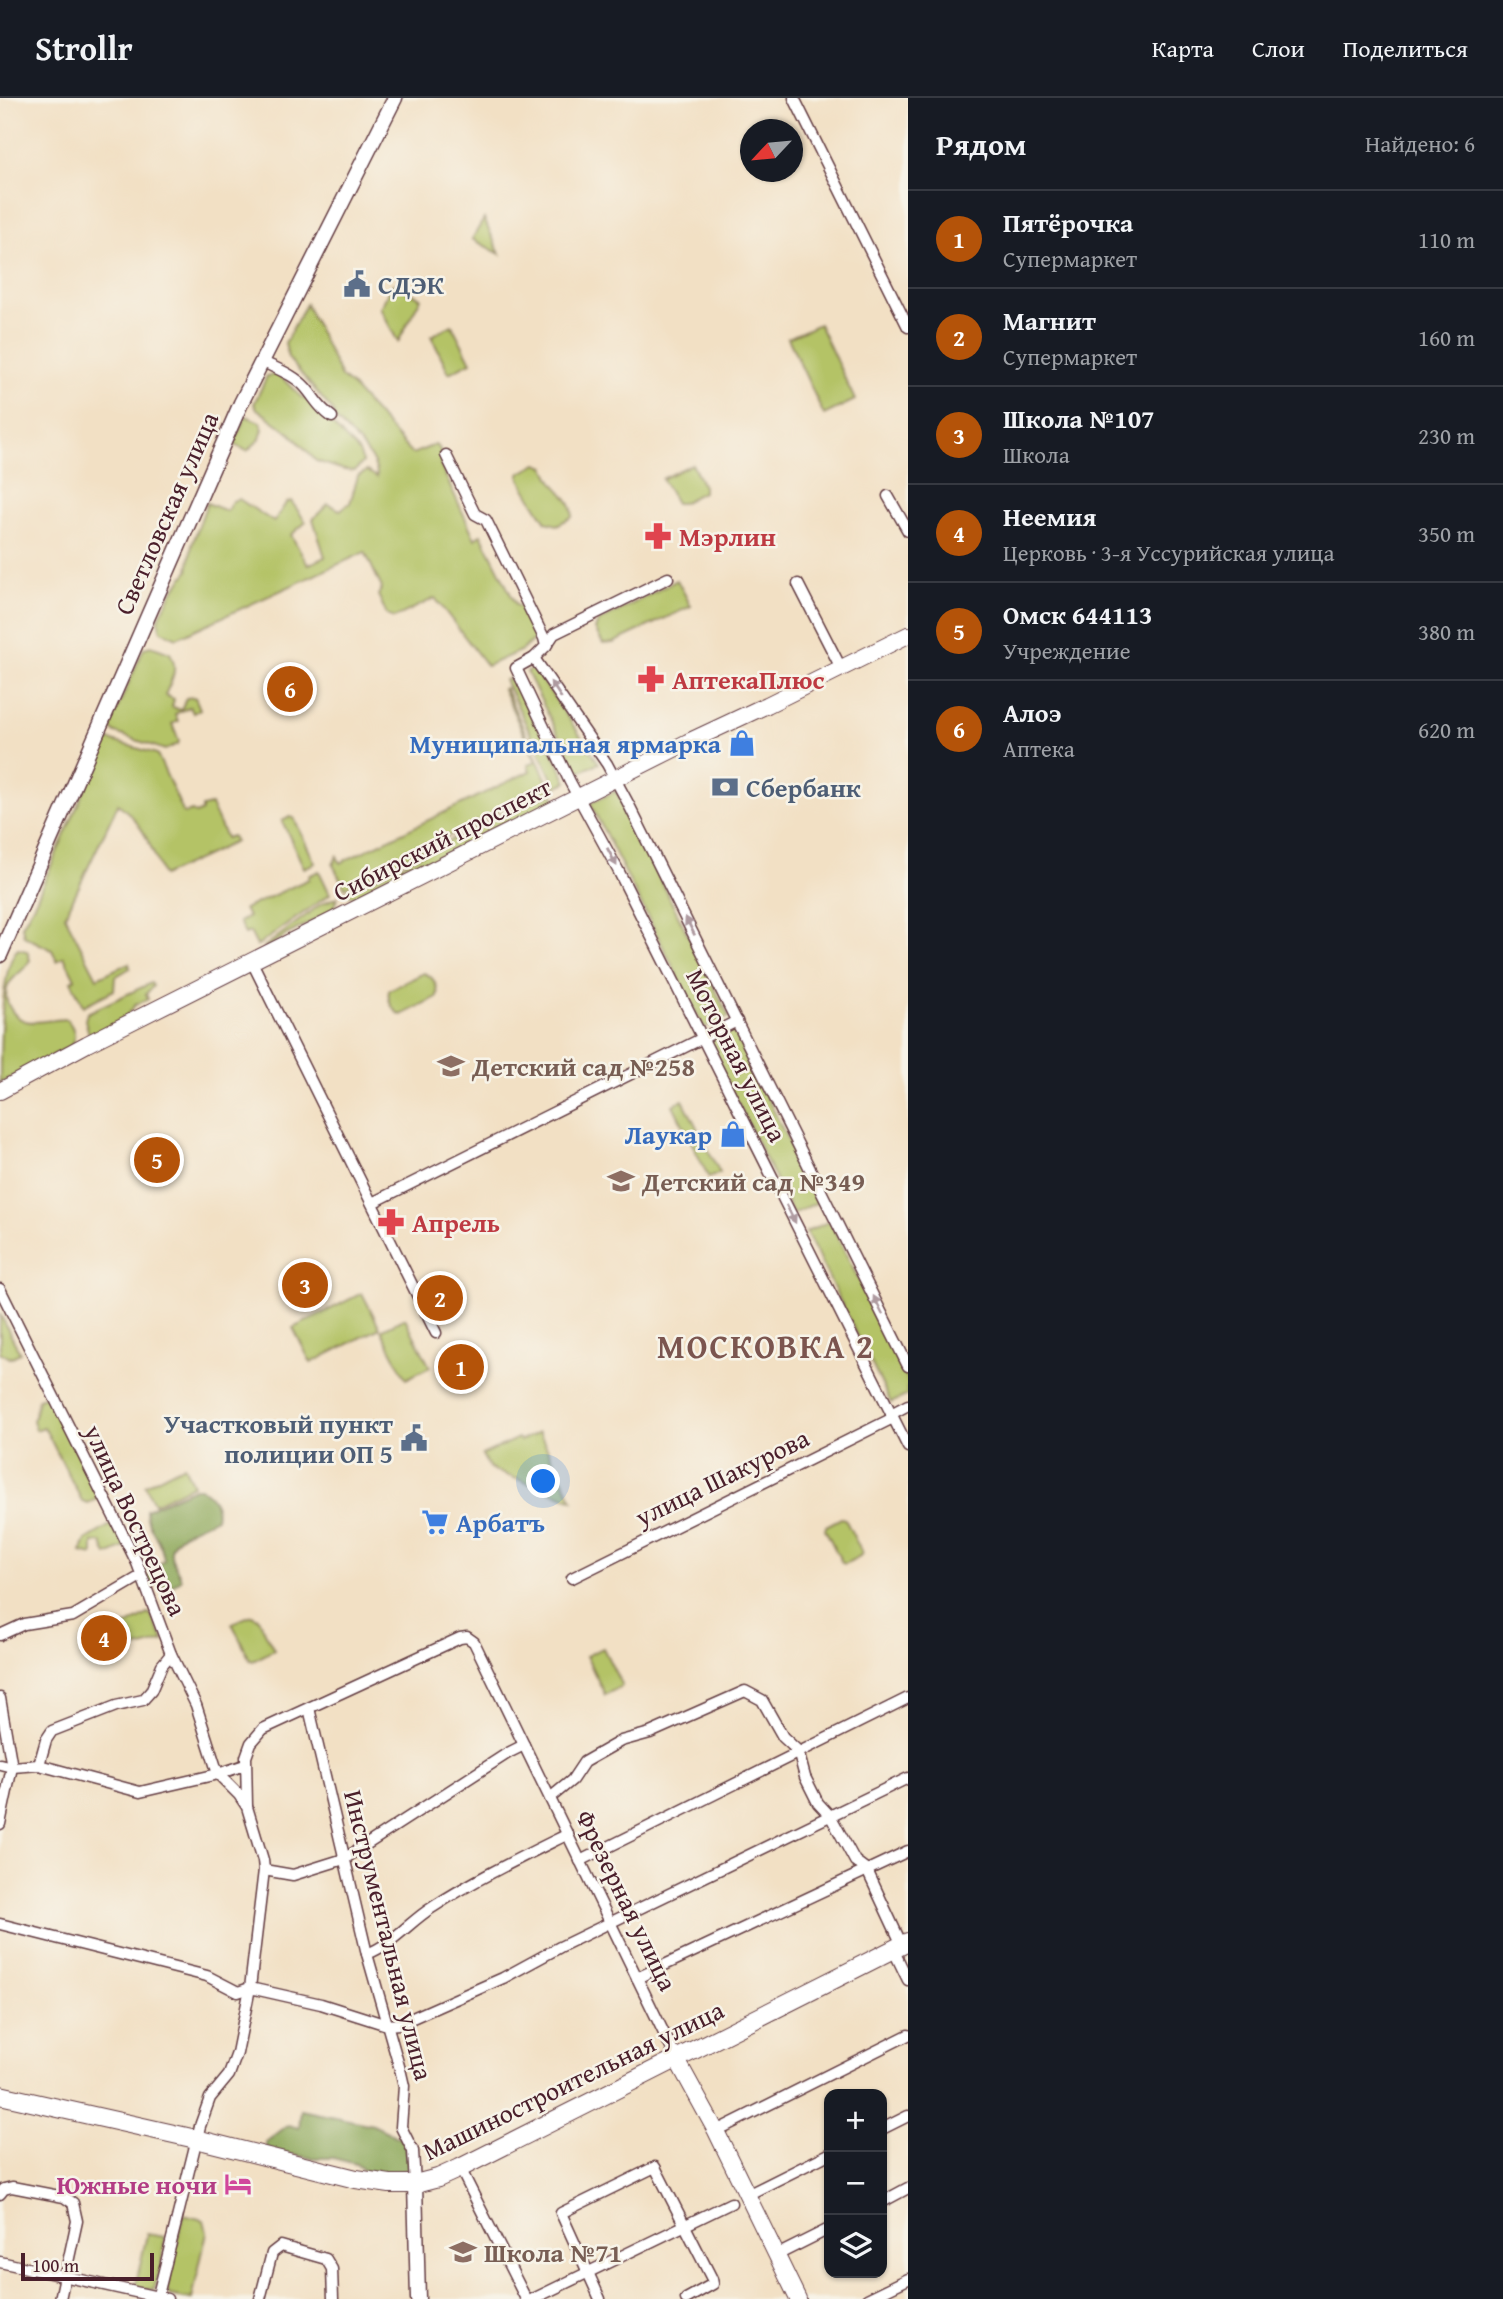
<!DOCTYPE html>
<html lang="ru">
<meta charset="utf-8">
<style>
body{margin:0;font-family:"Gentium Book Plus",serif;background:#242831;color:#f1f3f6}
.controls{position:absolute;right:21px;bottom:21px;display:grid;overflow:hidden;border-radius:14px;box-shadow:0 2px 5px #0004}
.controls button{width:63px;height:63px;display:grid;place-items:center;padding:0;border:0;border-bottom:2px solid #363941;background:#171b24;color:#f1f3f6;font:35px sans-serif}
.compass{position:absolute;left:740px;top:21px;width:63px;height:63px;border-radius:50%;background:#171b24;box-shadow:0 2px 5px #0004;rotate:244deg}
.scale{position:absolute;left:21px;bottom:18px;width:133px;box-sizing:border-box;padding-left:7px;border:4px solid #4a1f2b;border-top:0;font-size:19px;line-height:24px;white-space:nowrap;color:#4a1f2b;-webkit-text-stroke:5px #f7f3e8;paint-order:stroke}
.you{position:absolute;left:544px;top:1384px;width:24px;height:24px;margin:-18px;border:5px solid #fff;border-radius:50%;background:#1a73e8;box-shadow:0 0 0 10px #1a73e833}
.badge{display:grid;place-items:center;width:46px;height:46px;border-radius:50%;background:#b45309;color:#fff;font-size:23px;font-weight:700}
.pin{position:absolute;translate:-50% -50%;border:4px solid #fff;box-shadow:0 2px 7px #0006}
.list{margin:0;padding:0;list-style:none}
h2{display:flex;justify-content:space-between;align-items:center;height:91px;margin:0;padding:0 28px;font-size:30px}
h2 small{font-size:23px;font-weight:400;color:#9ea1a6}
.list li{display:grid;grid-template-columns:46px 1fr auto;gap:21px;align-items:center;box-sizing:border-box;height:98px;padding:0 28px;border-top:2px solid #363941}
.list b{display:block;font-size:26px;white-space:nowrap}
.list p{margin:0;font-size:23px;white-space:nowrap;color:#9ea1a6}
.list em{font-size:23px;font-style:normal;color:#9ea1a6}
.icon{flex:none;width:38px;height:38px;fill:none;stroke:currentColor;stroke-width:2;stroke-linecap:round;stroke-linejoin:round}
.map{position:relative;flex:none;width:908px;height:2201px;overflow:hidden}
header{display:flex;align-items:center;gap:42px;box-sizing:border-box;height:98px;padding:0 35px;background:#171b24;border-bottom:2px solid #363941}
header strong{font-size:33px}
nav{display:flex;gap:38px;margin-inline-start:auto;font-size:24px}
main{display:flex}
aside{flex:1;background:#171b24}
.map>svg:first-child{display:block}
</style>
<header>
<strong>Strollr</strong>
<nav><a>Карта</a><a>Слои</a><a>Поделиться</a></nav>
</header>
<main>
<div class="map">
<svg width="908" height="2201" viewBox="0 0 908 2201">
<rect width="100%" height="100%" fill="#f7f3e8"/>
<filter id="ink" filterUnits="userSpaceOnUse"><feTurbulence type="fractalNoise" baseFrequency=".0143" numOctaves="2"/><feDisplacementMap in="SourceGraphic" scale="14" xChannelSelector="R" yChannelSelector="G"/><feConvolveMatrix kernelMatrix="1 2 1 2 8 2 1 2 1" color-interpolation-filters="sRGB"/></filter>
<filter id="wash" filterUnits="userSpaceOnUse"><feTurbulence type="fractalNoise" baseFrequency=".00686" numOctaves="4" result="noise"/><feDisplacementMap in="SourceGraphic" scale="28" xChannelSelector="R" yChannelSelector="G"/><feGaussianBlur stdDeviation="1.57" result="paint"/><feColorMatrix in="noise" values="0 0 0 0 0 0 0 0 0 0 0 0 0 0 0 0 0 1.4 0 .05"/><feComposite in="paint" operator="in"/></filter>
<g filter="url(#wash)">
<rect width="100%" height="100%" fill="#f2e0c4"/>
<g fill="#b4c366" stroke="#7f7148" stroke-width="2">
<polygon points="484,121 500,156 472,141"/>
<polygon points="393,186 421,200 398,244 380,210"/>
<path d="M306 206 341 279 351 287 412 356 435 347 439 350 444 361 440 366 475 441 481 436 516 507 528 513 536 529 535 540 522 552 487 568 435 500 394 520 387 517 378 497 382 490 365 454 177 540 161 533 158 522 172 494 188 473 192 447 207 405 227 413 232 403 239 401 274 424 286 405 291 403 306 424 291 437 308 467 325 459 313 421 328 406 340 412 350 405 358 378 367 373 377 379C379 360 348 334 335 321L333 313 288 260 285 245Z"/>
<polygon points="819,226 855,302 824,317 788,240"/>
<polygon points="452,227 471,264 449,275 431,238"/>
<polygon points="278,276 301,299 307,301 359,354 363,364 355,373 344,372 316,363 291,336 256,310 254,306 267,278"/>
<polygon points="246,318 260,324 263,331 260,341 247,353 233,346"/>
<path d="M537 366 545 369C548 374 550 380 553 384 561 395 575 405 572 419L557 427 546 424C540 414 520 386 519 376Z"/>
<polygon points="692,366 703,388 703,394 682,405 676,405 662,381"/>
<polygon points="677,482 691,508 613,545 603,546 595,531 598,524"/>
<path d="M151 548 170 555C179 571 172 581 165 597L174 601 172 609 181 612 186 600 195 599 200 611 193 615 190 609 175 616 178 623 172 626 179 643 178 646 165 652 115 635 111 631 112 623 144 550Z"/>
<polygon points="534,570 599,665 577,675 527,574"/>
<polygon points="508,581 519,584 567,684 556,689 505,582"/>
<polygon points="505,590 551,692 519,703 345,790 333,767 337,758 340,765 530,673 528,667 536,663 503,591"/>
<path d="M109 642 157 656 184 716 192 713 196 716 202 713V709L211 707 226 740 232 738 235 744 163 778C151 749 143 724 118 706L65 818 97 880 129 865 130 870 115 879 114 892 83 908 71 883 75 881 64 859 57 863 52 852 24 838 22 828 36 802 105 645Z"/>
<polygon points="616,693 729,919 704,930 590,705"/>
<polygon points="553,695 556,703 362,799 353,799 346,794 515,710"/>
<polygon points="290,719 294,720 315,765 304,770 282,723"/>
<polygon points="319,773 330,796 257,848 250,834 245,836 239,824 248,819 244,811 309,781 308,778"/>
<polygon points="337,799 335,809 332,813 288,836 265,851 264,849 321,806"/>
<path d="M18 851 27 853 30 862C25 873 13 877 8 888 5 894 6 904 10 910 23 933 45 921 66 921 74 929 77 938 71 948L0 985C0 955 0 866 18 851Z"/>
<path d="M424 875C434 879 439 889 437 899L401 917C392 912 387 902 389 892Z"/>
<polygon points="151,885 153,888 146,896 148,901 135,907 126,919 93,937 89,936 85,922 87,915"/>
<polygon points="733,929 818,1104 793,1116 706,941"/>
<polygon points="683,1002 720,1075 709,1080 673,1007"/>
<polygon points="830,1123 908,1283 908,1297 891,1305 806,1134"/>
<polygon points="362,1195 380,1230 311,1265 293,1230"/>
<polygon points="0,1216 20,1255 10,1260 0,1254"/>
<polygon points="405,1220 430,1269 406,1281 381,1232"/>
<polygon points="46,1298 51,1300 100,1400 88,1405 82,1403 44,1329 36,1332 33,1323 38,1301"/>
<polygon points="539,1334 573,1402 490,1371 482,1357 518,1340 520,1343"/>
<polygon points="184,1367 193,1387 154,1406 145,1387"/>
<polygon points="841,1420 845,1421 862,1455 860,1458 845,1466 842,1465 825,1431 826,1428"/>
<polygon points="114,1425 125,1449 107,1457 101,1444 93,1445 93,1457 81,1454 86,1442"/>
<polygon points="150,1515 164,1543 134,1551 122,1530"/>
<polygon points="252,1517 258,1520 274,1552 253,1563 250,1562 232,1525"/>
<polygon points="603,1550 622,1588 605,1597 586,1558"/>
<polygon points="183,2117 204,2122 207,2134 192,2201 169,2197 167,2191"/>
<polygon points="147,2136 165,2139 161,2168 154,2192 135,2190"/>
</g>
<g fill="#8fa95b" stroke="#6c6443" stroke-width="2">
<path d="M194 1390H200C212 1397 219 1406 216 1420 200 1429 164 1437 172 1461 175 1469 180 1474 181 1482L172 1488 151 1486 148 1480 150 1474 164 1462C162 1440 145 1429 146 1412Z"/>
<polygon points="301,2012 373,2027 402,2041 410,2061 408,2070 398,2077 387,2079 366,2074 356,2066 333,2060 310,2060 266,2052 266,2044 288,2027 299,2030"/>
</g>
</g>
<g filter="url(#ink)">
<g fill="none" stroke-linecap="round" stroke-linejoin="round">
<defs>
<g id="minor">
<polyline points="794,0 908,229"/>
<path d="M261 263C277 271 295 277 306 290 317 303 317 308 332 319"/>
<polyline points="446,357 475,416 486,422 544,540 546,548 534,560 516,570 570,684 618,772 908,1349"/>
<polyline points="888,398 908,433"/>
<polyline points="798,486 841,570"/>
<polyline points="546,548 554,536 668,480"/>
<polyline points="534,560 607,666 628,705 908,1268"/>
<polyline points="252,864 436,1235"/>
<polyline points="372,1105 737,923"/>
<polyline points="0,1191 137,1465 171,1556 196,1607 218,1676 239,1697 247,1709 263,1762 264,1772 250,1890 237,1955 229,1977 210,2000 200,2028 157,2201"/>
<polyline points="891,1316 908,1307"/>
<polyline points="572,1480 893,1320"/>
<polyline points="0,1537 24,1526 73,1518 141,1478"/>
<polyline points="0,1600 12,1669 0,1726"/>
<polyline points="309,1610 367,1856 401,1975 404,1988 401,2029 413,2053 415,2086"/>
<polyline points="0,1666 12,1669 39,1667 140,1694 218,1676 245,1667"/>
<polyline points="39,1667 46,1642 52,1633 116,1608 143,1602 151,1593 162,1567 171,1556"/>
<polyline points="550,1700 572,1682 584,1664 621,1643 650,1635 745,1593 762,1602 783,1639 798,1653 805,1679 818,1705 831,1719 855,1763 867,1772 902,1847"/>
<polyline points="247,1708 246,1659 251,1645 263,1631 460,1540 467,1539 474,1544 676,1960"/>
<polyline points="580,1763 908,1600"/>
<polyline points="264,1772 293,1777 344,1761 508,1655 524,1647"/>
<polyline points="0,1826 207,1878 238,1894 250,1890 321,1906 387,1927 399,1926 503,1880 560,1849 908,1680"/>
<polyline points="893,1851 908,1882"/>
<path d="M367 1856C393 1846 410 1823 433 1809 476 1781 522 1759 568 1736"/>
<polyline points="637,1880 908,1753"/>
<polyline points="882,2031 908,2018"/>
<polyline points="716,2033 908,1937"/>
<polyline points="460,2070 526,2201"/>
<polyline points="0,2096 4,2091 12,2089 64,2099 73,2105 77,2123 60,2201"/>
<polyline points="747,2097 829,2056"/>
<polyline points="882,2104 908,2090"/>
<polyline points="777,2157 829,2131"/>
<polyline points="0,2164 167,2201"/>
<polyline points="260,2201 272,2155 281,2148 326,2161 332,2171 333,2201"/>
<polyline points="533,2201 731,2105"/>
<polyline points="600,2201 561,2115 655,2069 712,2181 713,2186 686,2201"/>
<polyline points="867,2201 908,2181"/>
</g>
<g id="tertiary">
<polyline points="0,857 241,305 395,0"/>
<polyline points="415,2086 418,2201"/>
</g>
<g id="secondary">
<polyline points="0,993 87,946 688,644 767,607 908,537"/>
<polyline points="676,1960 716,2033 798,2201"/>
</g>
<polyline id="primary" points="0,1997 196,2041 356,2081 390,2086 415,2086 438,2080 460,2070 908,1844"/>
</defs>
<use href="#minor" stroke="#633c42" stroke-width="13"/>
<use href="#tertiary" stroke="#633c42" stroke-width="17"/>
<use href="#secondary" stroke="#633c42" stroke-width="18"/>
<use href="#primary" stroke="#633c42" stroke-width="20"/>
<use href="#minor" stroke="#fff" stroke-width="10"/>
<use href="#tertiary" stroke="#fff" stroke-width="14"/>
<use href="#secondary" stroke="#fff" stroke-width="16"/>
<use href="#primary" stroke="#fff" stroke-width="18"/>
</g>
<defs><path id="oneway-solid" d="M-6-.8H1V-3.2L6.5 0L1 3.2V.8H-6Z" transform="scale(1.75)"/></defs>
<g fill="#ae9aa0">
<use href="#oneway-solid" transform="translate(556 592) rotate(-124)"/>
<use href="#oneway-solid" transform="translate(612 759) rotate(62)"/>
<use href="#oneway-solid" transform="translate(690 828) rotate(-117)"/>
<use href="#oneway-solid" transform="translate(791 1116) rotate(63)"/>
<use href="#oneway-solid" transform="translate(878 1207) rotate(-117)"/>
</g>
</g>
<defs>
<symbol id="civic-bare" viewBox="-9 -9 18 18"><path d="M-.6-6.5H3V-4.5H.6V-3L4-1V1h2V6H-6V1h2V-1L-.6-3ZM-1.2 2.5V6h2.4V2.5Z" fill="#5c6f8a" stroke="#f7f3e8" stroke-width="2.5" paint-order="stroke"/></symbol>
<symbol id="pharmacy-bare" viewBox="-9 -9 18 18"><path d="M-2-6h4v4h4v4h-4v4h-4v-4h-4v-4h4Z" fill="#e0444e" stroke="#f7f3e8" stroke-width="2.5" paint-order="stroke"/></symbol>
<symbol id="shop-bare" viewBox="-9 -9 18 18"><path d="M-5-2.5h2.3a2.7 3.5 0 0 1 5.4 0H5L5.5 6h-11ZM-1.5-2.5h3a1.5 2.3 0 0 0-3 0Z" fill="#3f7fe0" stroke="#f7f3e8" stroke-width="2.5" paint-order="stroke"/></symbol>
<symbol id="bank-bare" viewBox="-9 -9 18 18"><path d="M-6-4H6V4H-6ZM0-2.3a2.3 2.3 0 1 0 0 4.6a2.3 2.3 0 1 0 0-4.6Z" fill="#5c6f8a" stroke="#f7f3e8" stroke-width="2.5" paint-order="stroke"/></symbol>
<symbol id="school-bare" viewBox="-9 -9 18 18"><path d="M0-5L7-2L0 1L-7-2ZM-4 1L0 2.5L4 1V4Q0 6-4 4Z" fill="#8d6e63" stroke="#f7f3e8" stroke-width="2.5" paint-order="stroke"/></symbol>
<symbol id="supermarket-bare" viewBox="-9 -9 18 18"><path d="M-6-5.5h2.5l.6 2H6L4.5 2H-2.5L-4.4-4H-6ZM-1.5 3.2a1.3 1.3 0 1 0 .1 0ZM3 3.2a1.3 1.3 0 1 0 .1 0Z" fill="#3f7fe0" stroke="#f7f3e8" stroke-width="2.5" paint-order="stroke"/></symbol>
<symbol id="hotel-bare" viewBox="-9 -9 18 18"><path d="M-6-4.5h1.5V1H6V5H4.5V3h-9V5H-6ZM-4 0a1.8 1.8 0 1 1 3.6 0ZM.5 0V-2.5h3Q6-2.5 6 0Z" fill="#d1479c" stroke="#f7f3e8" stroke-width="2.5" paint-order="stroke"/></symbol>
</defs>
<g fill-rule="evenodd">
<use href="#civic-bare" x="338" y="167" width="38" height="38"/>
<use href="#pharmacy-bare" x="639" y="419" width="38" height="38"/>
<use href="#pharmacy-bare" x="632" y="562" width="38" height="38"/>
<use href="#shop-bare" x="723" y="626" width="38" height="38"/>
<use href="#bank-bare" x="706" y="670" width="38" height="38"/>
<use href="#school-bare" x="432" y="949" width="38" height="38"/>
<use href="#shop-bare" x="714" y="1017" width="38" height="38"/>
<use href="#school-bare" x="602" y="1064" width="38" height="38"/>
<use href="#pharmacy-bare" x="372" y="1105" width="38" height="38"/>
<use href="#civic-bare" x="395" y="1321" width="38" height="38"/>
<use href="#supermarket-bare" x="416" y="1405" width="38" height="38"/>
<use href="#hotel-bare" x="219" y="2067" width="38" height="38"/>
<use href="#school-bare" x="444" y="2135" width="38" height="38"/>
</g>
<g text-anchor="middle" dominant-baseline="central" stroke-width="5" stroke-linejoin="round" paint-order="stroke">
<g font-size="26" font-weight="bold" fill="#4e5e75" stroke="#f7f3e8" text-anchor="start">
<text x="378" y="186">СДЭК</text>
<text x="746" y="689">Сбербанк</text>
<text x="393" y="1325" text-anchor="end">Участковый пункт<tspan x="393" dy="30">полиции ОП 5</tspan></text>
</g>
<g font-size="26" fill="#4a1f2b" stroke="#f7f3e8">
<text transform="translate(166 415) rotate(-66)">Светловская улица</text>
<text transform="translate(442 741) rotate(-27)">Сибирский проспект</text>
<text transform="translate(737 957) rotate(63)">Моторная улица</text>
<text transform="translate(722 1379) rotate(-26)">улица Шакурова</text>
<text transform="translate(136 1422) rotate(65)">улица Вострецова</text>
<text transform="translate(627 1802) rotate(64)">Фрезерная улица</text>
<text transform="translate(389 1837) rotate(76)">Инструментальная улица</text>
<text transform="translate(573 1982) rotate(-26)">Машиностроительная улица</text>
</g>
<g font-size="26" font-weight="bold" fill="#be3a42" stroke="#f7f3e8" text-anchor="start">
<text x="679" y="438">Мэрлин</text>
<text x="672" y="581">АптекаПлюс</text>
<text x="412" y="1124">Апрель</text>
</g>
<g font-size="26" font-weight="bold" fill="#366cbe" stroke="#f7f3e8" text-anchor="end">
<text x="721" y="645">Муниципальная ярмарка</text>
<text x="712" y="1036">Лаукар</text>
<text x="456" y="1424" text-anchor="start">Арбатъ</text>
</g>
<g font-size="26" font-weight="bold" fill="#785e54" stroke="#f7f3e8" text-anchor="start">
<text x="472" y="968">Детский сад №258</text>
<text x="642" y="1083">Детский сад №349</text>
<text x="484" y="2154">Школа №71</text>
</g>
<g font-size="26" font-weight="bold" fill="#b23c85" stroke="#f7f3e8" text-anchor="end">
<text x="217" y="2086">Южные ночи</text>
</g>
<g font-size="33" font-weight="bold" letter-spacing="2" fill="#7b554f" stroke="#f7f3e8">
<text x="766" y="1248">МОСКОВКА 2</text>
</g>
</g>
</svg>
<div class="controls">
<button>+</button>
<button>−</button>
<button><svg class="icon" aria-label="layers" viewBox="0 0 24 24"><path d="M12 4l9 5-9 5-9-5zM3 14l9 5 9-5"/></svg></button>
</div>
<svg class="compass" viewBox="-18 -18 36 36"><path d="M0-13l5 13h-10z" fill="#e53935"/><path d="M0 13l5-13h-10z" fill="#9ea1a6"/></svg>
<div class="scale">100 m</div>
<div class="you"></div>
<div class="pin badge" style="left:461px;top:1269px">1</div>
<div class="pin badge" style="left:440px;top:1200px">2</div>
<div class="pin badge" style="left:305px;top:1187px">3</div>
<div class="pin badge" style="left:104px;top:1540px">4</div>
<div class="pin badge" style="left:157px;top:1062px">5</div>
<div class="pin badge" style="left:290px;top:591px">6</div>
</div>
<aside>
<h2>Рядом<small>Найдено: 6</small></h2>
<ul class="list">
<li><span class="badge">1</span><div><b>Пятёрочка</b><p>Супермаркет</p></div><em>110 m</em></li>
<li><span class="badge">2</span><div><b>Магнит</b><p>Супермаркет</p></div><em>160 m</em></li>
<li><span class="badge">3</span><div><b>Школа №107</b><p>Школа</p></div><em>230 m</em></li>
<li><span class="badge">4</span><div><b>Неемия</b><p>Церковь · 3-я Уссурийская улица</p></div><em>350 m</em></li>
<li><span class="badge">5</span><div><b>Омск 644113</b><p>Учреждение</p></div><em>380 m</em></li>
<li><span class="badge">6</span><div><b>Алоэ</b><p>Аптека</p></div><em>620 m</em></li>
</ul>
</aside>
</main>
